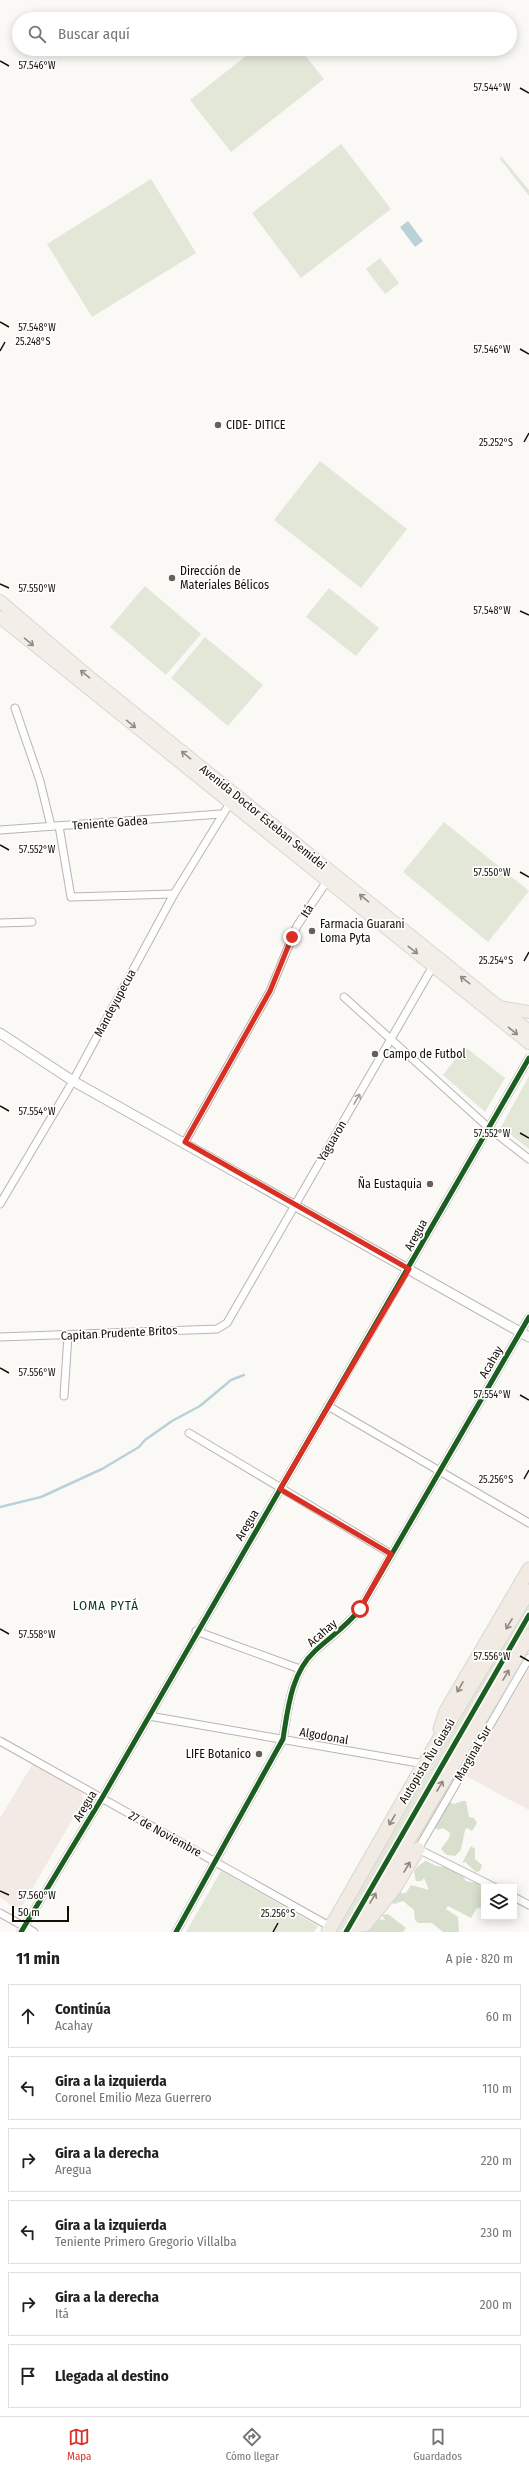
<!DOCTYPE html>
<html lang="es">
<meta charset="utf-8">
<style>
body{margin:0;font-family:"Fira Sans Condensed",sans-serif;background:#f6f6f6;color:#202124}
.controls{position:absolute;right:12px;bottom:12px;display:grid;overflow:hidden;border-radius:0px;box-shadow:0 2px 10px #0003}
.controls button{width:36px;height:36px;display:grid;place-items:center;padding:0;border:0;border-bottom:1px solid #e0e0e0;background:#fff;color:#202124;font:20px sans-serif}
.scale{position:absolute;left:12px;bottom:10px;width:57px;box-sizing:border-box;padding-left:4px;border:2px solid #140f05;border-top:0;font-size:11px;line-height:14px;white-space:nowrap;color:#140f05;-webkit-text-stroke:3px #fff;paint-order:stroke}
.stop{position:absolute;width:12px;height:12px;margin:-9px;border:3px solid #d93025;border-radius:50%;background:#fff}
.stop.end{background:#d93025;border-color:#fff;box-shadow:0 1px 4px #0008}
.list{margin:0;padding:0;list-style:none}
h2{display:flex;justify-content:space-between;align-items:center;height:52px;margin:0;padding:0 16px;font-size:17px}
h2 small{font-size:13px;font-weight:400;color:#757577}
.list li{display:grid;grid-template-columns:26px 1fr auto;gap:12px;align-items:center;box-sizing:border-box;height:64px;margin:0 8px 8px;padding:0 8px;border:1px solid #e0e0e0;border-radius:0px}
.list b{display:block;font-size:15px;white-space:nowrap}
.list p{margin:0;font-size:13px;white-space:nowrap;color:#757577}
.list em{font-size:13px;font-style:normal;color:#757577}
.icon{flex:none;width:22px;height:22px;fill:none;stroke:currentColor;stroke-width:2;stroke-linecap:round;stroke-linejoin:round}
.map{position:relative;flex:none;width:529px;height:1932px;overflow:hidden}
.search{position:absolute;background:#fff;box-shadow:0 2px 10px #0003;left:12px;right:12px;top:12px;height:44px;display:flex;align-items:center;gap:10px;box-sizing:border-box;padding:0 14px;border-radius:22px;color:#757577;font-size:15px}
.sheet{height:484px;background:#fff}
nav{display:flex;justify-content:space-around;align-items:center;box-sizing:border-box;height:56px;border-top:1px solid #e0e0e0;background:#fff;font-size:11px;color:#757577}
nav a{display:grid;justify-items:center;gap:2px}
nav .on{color:#d93025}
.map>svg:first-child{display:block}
</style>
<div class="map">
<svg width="529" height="1932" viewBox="0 0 529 1932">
<rect width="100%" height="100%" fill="#fbf9f6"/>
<g fill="#f3e9e5">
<polygon points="529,1668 529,1810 466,1776"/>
<polygon points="35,1760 82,1793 83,1801 20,1910 0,1898 0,1818"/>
</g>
<g fill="#e2e7d8">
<polygon points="255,49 300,49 324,79 231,152 190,100"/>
<polygon points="341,144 391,209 301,278 252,213"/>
<polygon points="501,156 529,190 529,196 500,159"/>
<polygon points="151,179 196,253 92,317 47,244"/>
<polygon points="380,258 399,283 385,294 366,269"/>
<polygon points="320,461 407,529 361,588 274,520"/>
<polygon points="145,586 201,634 166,675 110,627"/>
<polygon points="329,588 379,628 356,656 306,617"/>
<polygon points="205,637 263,685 228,726 171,678"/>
<polygon points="444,822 529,891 488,942 403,872"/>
<polygon points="465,1047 505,1078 485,1112 443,1075"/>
<polygon points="529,1076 529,1149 501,1127"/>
<polygon points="529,1603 529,1630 350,1932 334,1932"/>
<polygon points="529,1646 529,1650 397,1877 389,1882"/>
<polygon points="221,1871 318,1926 314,1932 186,1932"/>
</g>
<g fill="#d9dfcd">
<polygon points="462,1801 466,1801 469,1817 474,1818 477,1823 472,1831 467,1828 465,1830 461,1850 455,1856 447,1855 441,1849 449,1838 450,1833 443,1828 438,1830 433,1826 448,1802 454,1804"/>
<polygon points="471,1846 475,1849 475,1859 482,1865 480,1871 476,1872 465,1862 462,1863"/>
<path d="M425 1861C430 1862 433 1865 437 1866 453 1869 456 1864 466 1881L477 1883 484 1888V1906L476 1909 471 1918 448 1906 446 1909 458 1917 459 1932H443L432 1923H418L415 1920 414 1910 403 1901 394 1904 390 1902 398 1888 401 1893H406L411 1885 429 1890 424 1878 421 1881H416L414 1872 416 1868Z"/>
<polygon points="388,1914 406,1928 403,1932 368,1932 376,1919 385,1920 382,1915"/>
</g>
<polygon fill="#b8d2d8" points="408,221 423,241 415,247 400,227"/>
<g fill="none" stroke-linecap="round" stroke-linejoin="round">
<polyline stroke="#b8d2d8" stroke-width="2.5" points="0,1507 41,1497 102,1469 139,1447 145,1440 172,1421 200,1406 231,1380 244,1375"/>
<defs>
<g id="minor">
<polyline points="15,708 40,781 51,826"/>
<polyline points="59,826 71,897 174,894"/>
<polyline points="0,830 221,814"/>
<polyline points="0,923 32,922"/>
<polyline points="344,997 489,1128 529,1159"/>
<polyline points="185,1142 270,991 297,926 329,878"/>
<polyline points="0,1204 73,1081 174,894 230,803"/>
<polyline points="0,1337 217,1329 227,1323 433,966"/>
<polyline points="64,1396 68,1336"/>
<polyline points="328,1406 529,1523"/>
<polyline points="189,1433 391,1554"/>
<polyline points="196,1631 300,1669"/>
<polyline points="149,1716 424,1764"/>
<polyline points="0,1741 331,1927"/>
<polyline points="494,1887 418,1849 529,1658"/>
<polyline points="514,1897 529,1905"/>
<polyline points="0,1913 34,1932"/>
<polyline points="21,1932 102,1798 529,1058"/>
<path d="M176 1932 283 1739C288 1708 291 1673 315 1651 330 1637 347 1626 360 1609L529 1317"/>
</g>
<polyline id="tertiary" points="0,1033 73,1081 529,1337"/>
<g id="trunk">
<polyline points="0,601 88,676 529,1031"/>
<polyline points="0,617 529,1043"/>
<polyline points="504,1008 529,1012"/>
</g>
<g id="motorway">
<polyline points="440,1729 446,1711 529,1569"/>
<polyline points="365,1925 394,1889 418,1849"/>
<polyline points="328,1932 424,1764 529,1591"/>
<polyline points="354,1932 529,1636"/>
</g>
</defs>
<use href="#minor" stroke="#b9b5ae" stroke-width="9"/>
<use href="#tertiary" stroke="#b9b5ae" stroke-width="11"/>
<use href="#trunk" stroke="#d8d6d4" stroke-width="14"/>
<use href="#motorway" stroke="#d8d6d4" stroke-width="15"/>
<use href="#minor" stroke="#fefefe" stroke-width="7"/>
<use href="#tertiary" stroke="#fefefe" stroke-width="9"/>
<use href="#trunk" stroke="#f4eee9" stroke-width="12"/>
<use href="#motorway" stroke="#f1ebe4" stroke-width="13"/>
<defs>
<g id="cycleway">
<polyline points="21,1932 102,1798 529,1058"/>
<path d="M176 1932 283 1739C288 1708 291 1673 315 1651 330 1637 347 1626 360 1609L529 1317"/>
<polyline points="346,1932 529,1615"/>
</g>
</defs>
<use href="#cycleway" stroke="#fff" stroke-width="8"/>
<use href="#cycleway" stroke="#1b5e20" stroke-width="5"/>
</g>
<defs><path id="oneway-shaft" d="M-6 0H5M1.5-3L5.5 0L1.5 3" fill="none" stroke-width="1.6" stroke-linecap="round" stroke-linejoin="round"/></defs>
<g stroke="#8f8a82">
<use href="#oneway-shaft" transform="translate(29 642) rotate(40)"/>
<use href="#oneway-shaft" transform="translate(85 674) rotate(-140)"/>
<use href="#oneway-shaft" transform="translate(131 724) rotate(39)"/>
<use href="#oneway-shaft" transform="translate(186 755) rotate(-141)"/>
<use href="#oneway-shaft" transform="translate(364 898) rotate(-141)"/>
<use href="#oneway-shaft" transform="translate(413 950) rotate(38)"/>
<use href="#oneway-shaft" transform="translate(465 980) rotate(-142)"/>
<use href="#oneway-shaft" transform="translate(513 1031) rotate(39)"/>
</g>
<use stroke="#a09e9a" href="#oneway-shaft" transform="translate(357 1099) rotate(-60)"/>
<g stroke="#8e8880">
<use href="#oneway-shaft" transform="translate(509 1624) rotate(121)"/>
<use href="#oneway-shaft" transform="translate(506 1675) rotate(-59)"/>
<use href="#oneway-shaft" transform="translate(460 1687) rotate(120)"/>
<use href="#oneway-shaft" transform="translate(440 1786) rotate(-60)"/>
<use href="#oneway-shaft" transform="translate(392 1820) rotate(120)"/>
<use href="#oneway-shaft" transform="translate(407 1867) rotate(-59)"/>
<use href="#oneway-shaft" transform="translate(373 1898) rotate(-59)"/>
</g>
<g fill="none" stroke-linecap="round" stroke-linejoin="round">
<polyline stroke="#d93025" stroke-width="5" points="292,937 270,991 185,1142 409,1269 280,1489 391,1554 360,1609"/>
</g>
<path fill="none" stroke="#140f05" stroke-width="1.5" d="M0 61 9 66M520 88 529 93M0 322 9 327M520 349 529 354M0 351 5 342M524 442 529 433M0 584 9 588M520 611 529 615M0 845 9 850M520 872 529 877M524 961 529 952M0 1106 9 1111M520 1133 529 1138M0 1368 9 1373M520 1395 529 1400M524 1479 529 1470M0 1629 9 1634M520 1656 529 1661M0 1891 9 1895M273 1932 278 1923"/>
<g fill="#656159" stroke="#fff" stroke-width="1.5">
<circle cx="218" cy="425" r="4"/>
<circle cx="172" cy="578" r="4"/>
<circle cx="312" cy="931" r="4"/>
<circle cx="375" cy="1054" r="4"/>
<circle cx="430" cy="1184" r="4"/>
<circle cx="259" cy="1754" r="4"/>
</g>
<g text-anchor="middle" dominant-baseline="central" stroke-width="3.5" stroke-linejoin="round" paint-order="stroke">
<g font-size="12" fill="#140f05" stroke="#fff" text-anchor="start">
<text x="226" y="425">CIDE- DITICE</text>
<text x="180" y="571">Dirección de<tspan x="180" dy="14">Materiales Bélicos</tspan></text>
<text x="320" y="924">Farmacia Guarani<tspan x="320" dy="14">Loma Pyta</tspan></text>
<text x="383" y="1054">Campo de Futbol</text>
<text x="422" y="1184" text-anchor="end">Ña Eustaquia</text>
<text x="251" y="1754" text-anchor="end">LIFE Botanico</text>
</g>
<g font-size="12" fill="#140f05" stroke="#fff">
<text transform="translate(263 817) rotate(39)">Avenida Doctor Esteban Semidei</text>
<text transform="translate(110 823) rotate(-4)">Teniente Gadea</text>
<text transform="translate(307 911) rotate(-58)">Itá</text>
<text transform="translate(115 1003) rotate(-62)">Mandeyupecua</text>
<text transform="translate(332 1141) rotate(-60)">Yaguaron</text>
<text transform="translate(416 1235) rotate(-61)">Aregua</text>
<text transform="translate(119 1333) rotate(-3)">Capitan Prudente Britos</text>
<text transform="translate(491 1362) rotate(-60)">Acahay</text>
<text transform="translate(247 1525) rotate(-59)">Aregua</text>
<text transform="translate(322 1633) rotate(-41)">Acahay</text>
<text transform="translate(324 1736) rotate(10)">Algodonal</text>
<text transform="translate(473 1753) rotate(-60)">Marginal Sur</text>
<text transform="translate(427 1761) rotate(-59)">Autopista Ñu Guasú</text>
<text transform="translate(85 1806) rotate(-59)">Aregua</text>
<text transform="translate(165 1834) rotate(29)">27 de Noviembre</text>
</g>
<g font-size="13" letter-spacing="1" fill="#0d331d" stroke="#fff">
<text x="106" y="1605">LOMA PYTÁ</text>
</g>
</g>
<g font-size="10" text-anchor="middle" fill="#140f05" stroke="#fff" stroke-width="3.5" stroke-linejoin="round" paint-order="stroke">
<text x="37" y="69">57.546°W</text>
<text x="492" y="91">57.544°W</text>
<text x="37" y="331">57.548°W</text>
<text x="33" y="345">25.248°S</text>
<text x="492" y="353">57.546°W</text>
<text x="496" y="446">25.252°S</text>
<text x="37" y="592">57.550°W</text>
<text x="492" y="614">57.548°W</text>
<text x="37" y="853">57.552°W</text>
<text x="492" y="876">57.550°W</text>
<text x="496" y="964">25.254°S</text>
<text x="37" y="1115">57.554°W</text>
<text x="492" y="1137">57.552°W</text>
<text x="37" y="1376">57.556°W</text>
<text x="492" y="1398">57.554°W</text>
<text x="496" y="1483">25.256°S</text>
<text x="37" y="1638">57.558°W</text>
<text x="492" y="1660">57.556°W</text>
<text x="37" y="1899">57.560°W</text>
<text x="278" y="1917">25.256°S</text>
</g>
</svg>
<div class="controls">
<button><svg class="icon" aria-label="layers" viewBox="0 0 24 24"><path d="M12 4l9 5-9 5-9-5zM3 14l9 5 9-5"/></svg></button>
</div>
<div class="scale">50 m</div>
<div class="stop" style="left:360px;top:1609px"></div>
<div class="stop end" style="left:292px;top:937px"></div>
<div class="search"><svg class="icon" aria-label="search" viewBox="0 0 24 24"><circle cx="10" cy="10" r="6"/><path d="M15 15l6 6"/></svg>Buscar aquí</div>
</div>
<section class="sheet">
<h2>11 min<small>A pie · 820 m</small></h2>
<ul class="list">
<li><svg class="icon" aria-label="ahead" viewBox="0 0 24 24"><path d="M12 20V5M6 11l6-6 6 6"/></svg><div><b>Continúa</b><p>Acahay</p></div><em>60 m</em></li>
<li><svg class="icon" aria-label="left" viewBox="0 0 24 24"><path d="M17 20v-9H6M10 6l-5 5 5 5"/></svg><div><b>Gira a la izquierda</b><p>Coronel Emilio Meza Guerrero</p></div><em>110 m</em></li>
<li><svg class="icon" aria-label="right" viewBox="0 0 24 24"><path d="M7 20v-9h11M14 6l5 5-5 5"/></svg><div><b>Gira a la derecha</b><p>Aregua</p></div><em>220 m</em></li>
<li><svg class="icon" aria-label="left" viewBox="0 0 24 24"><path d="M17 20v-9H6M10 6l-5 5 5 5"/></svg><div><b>Gira a la izquierda</b><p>Teniente Primero Gregorio Villalba</p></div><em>230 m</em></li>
<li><svg class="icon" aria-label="right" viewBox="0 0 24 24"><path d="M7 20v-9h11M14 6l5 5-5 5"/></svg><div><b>Gira a la derecha</b><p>Itá</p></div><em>200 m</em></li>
<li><svg class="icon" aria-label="arrive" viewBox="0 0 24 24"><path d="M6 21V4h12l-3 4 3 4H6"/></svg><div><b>Llegada al destino</b></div></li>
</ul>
</section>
<nav>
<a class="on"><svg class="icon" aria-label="map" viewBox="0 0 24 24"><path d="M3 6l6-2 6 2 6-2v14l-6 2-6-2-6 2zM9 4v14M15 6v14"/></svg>Mapa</a>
<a><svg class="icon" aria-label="directions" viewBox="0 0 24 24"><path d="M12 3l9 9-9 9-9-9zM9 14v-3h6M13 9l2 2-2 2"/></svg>Cómo llegar</a>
<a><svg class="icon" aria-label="saved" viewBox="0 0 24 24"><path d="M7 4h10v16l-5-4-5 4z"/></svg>Guardados</a>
</nav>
